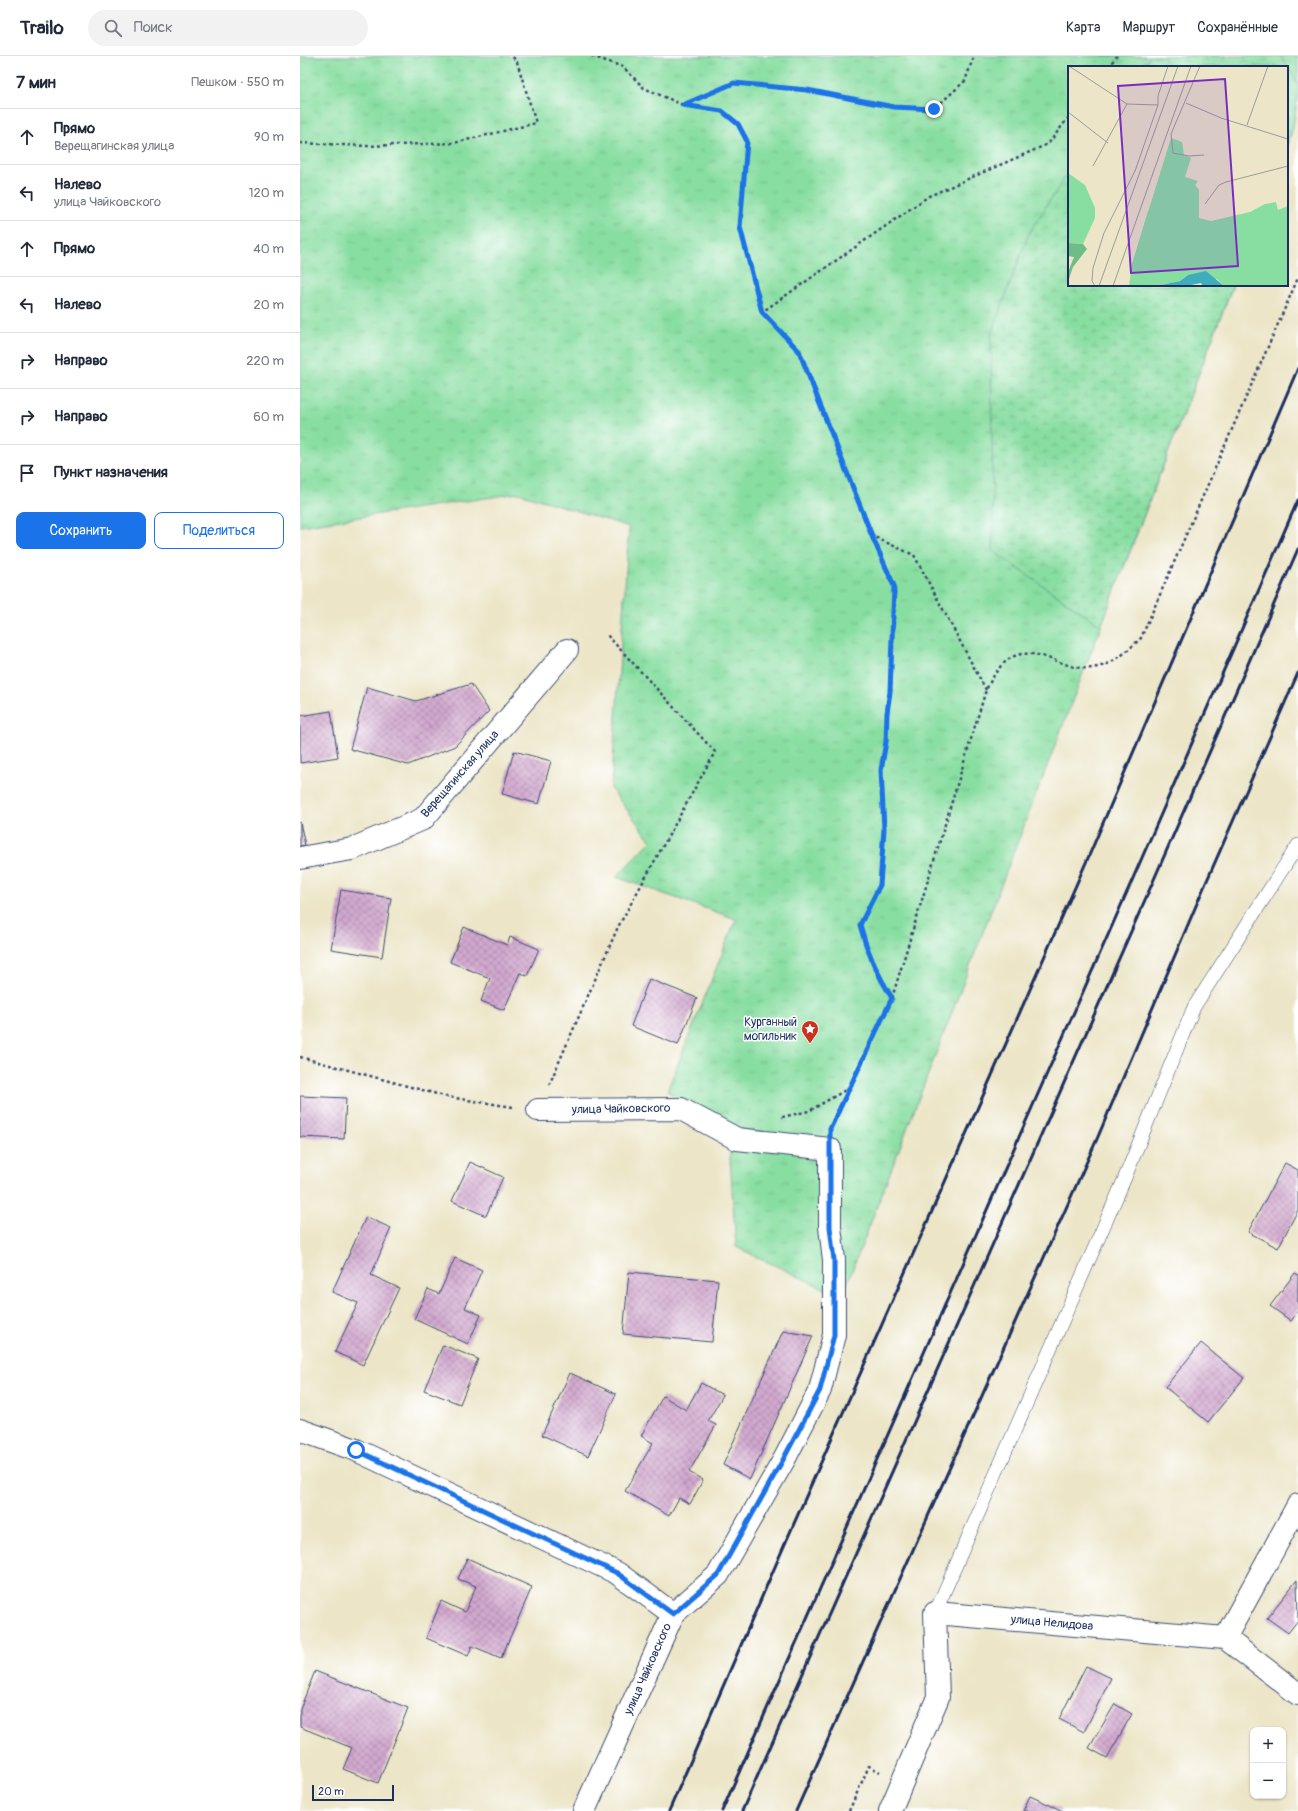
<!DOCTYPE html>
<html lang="ru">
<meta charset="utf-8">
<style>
body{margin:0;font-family:Pangolin,sans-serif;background:#f2f2f3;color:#1f2937}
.controls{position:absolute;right:12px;bottom:12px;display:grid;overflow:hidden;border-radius:8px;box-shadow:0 1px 3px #0004}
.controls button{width:36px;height:36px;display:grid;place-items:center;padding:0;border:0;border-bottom:1px solid #e0e1e3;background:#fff;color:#1f2937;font:20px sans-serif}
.scale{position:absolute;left:12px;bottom:10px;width:82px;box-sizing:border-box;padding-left:4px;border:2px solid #1b2f5e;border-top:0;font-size:11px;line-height:14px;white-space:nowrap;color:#1b2f5e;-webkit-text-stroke:3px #fff;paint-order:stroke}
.stop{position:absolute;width:12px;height:12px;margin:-9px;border:3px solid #1a73e8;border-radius:50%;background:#fff}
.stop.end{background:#1a73e8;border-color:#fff;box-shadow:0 1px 4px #0008}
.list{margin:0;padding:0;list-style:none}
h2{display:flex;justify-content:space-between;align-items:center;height:52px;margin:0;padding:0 16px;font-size:17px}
h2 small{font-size:13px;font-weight:400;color:#747a83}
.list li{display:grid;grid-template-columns:26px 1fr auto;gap:12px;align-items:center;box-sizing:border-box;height:56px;padding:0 16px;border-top:1px solid #e0e1e3}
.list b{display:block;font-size:15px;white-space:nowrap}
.list p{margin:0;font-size:13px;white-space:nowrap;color:#747a83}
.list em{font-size:13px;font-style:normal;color:#747a83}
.actions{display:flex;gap:8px;padding:12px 16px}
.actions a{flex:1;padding:9px 0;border:1px solid #1a73e8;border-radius:8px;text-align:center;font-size:14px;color:#1a73e8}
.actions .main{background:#1a73e8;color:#fff}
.icon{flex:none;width:22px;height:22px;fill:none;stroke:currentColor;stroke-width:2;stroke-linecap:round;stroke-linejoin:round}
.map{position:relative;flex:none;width:998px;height:1755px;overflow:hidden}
header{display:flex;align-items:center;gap:24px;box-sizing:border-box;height:56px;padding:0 20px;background:#fff;border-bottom:1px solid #e0e1e3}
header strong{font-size:19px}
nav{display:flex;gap:22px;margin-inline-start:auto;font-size:14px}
.search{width:280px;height:36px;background:#f2f2f3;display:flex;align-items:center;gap:10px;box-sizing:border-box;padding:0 14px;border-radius:22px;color:#747a83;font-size:15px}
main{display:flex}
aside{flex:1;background:#fff}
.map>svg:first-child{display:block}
</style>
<header>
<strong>Trailo</strong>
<div class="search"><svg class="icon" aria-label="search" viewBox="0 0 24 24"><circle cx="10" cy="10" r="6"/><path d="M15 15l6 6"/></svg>Поиск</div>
<nav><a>Карта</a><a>Маршрут</a><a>Сохранённые</a></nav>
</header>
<main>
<aside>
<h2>7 мин<small>Пешком · 550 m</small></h2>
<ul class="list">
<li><svg class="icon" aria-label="ahead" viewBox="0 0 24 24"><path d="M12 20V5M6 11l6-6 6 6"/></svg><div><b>Прямо</b><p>Верещагинская улица</p></div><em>90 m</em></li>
<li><svg class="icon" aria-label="left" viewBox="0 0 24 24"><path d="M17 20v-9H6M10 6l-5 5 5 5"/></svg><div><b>Налево</b><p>улица Чайковского</p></div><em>120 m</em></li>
<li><svg class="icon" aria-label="ahead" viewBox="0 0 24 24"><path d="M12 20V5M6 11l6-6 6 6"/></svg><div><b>Прямо</b></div><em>40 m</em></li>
<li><svg class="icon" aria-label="left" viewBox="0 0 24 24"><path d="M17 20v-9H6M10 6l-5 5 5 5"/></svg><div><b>Налево</b></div><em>20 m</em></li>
<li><svg class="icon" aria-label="right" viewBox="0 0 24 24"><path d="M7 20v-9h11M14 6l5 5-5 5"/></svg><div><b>Направо</b></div><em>220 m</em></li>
<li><svg class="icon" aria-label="right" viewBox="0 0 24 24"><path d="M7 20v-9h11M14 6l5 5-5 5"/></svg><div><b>Направо</b></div><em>60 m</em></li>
<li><svg class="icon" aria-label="arrive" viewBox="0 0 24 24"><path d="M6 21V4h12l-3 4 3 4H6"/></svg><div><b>Пункт назначения</b></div></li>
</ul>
<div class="actions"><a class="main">Сохранить</a><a>Поделиться</a></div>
</aside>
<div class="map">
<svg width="998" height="1755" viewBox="0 0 998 1755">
<defs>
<pattern id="grass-tufts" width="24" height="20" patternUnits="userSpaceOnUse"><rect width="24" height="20" fill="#88dea1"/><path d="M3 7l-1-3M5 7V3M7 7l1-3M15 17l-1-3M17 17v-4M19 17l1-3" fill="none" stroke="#75bf8d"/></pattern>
<pattern id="wetland-marsh" width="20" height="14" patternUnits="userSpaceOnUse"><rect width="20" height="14" fill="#88dea1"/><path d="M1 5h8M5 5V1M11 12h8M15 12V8" fill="none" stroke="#75bf8d"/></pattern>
<pattern id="building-cross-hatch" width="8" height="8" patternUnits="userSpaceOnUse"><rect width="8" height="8" fill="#d2a9cf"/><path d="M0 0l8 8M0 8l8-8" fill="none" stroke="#aa8aab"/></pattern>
</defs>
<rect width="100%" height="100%" fill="#fff"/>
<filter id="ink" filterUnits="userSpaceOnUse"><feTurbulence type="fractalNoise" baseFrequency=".025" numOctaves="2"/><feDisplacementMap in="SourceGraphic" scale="8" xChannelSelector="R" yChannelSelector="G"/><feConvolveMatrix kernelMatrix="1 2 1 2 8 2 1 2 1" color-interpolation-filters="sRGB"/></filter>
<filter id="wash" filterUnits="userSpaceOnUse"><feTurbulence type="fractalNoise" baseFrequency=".012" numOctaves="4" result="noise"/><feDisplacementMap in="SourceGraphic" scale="16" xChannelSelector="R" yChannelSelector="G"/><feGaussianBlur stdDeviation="0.9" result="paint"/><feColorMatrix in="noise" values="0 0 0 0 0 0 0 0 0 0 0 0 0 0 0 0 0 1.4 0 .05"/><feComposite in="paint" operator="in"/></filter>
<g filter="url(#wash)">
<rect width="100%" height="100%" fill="#ece5c7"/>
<path fill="url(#grass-tufts)" stroke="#528680" d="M0 0H998C998 31 998 61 987 90V11H769V229H933L542 1241 436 1191 428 1073 367 1035 436 863 316 821 351 785 311 733 329 471 219 437 0 470Z"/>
<g fill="url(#wetland-marsh)" stroke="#528680">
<path d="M851 0H981C986 9 996 20 998 30 998 45 993 76 987 90V11H842Z"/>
<polygon points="769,115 769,229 933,229 801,570 693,495 691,278 729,177"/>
</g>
<g id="blocks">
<g fill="url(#building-cross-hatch)">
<polygon points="171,628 189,655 155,690 108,709 50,693 67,631 116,645"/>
<polygon points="31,655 38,701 0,707 0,660"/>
<polygon points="214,695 251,705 239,748 202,738"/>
<polygon points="0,766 5,789 0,790"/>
<polygon points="41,834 91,842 82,901 31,893"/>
<polygon points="164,871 207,889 210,881 239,893 227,920 220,917 204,954 181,945 190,922 150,906"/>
<polygon points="349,923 397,942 378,989 331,970"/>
<polygon points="0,1040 46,1042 44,1083 0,1081"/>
<polygon points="170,1106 203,1121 186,1160 152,1145"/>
<polygon points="985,1107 998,1114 998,1154 978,1192 948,1176"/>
<polygon points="66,1161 91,1172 71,1219 99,1232 63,1309 35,1296 58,1247 32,1236"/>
<polygon points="155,1202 182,1214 165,1252 181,1259 168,1288 114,1263 128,1233 139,1238"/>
<polygon points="329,1216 418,1224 412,1286 323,1278"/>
<polygon points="995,1217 998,1219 998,1255 991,1265 970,1250"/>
<polygon points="483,1275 513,1280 450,1423 423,1409"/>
<polygon points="901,1287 944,1322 908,1366 865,1331"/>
<polygon points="143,1289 178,1303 160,1348 124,1334"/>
<polygon points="270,1317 316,1338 288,1400 242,1379"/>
<polygon points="401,1327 423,1339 408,1365 416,1369 389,1416 403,1424 390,1448 379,1442 369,1460 325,1435 353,1387 341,1380 363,1340 386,1354"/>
<polygon points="167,1502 232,1531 201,1602 172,1590 168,1600 126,1582 141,1545 165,1556 176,1530 158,1523"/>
<polygon points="997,1524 998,1564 988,1577 967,1562"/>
<polygon points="786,1610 811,1622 784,1676 759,1663"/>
<polygon points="15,1615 108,1652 78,1727 43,1713 52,1692 0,1671 0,1653"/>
<polygon points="815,1648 832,1658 807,1702 789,1692"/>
<polygon points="730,1740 763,1755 723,1755"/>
</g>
</g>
</g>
<g filter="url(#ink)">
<use href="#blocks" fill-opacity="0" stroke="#3a4a6e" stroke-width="1"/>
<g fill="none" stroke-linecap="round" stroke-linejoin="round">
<defs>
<polyline id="service" points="635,1557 824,1124 894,951 998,789"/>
<g id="minor">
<polyline points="0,802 52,793 123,763 267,594"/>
<polyline points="238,1054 381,1053 437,1083 530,1093 530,1171 534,1204 534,1279 520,1334 485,1402 418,1519 373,1558 284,1755"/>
<polyline points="0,1374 56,1394 317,1517 373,1558"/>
<polyline points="925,1582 998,1638"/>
<polyline points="590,1755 638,1641 635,1557 925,1582 998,1449"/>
</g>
</defs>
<use href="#service" stroke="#3a4a6e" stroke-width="14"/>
<use href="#minor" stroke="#3a4a6e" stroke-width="24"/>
<g stroke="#3a4a6e" stroke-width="2.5" stroke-dasharray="3 3" stroke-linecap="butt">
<polyline points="292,0 323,11 344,32 383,49 434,27 507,34 594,51 634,53 665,25 674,0"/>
<polyline points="808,11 817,0"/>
<polyline points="385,49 422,55 438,68 447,85 440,171 462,256"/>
<polyline points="0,87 66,90 154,87 236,67 217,6 212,0"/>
<path d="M572 481 595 530 590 636 587 657 586 686 581 714 584 773 580 829 560 869C567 896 577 918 592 942"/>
<polyline points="686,634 614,499 572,480 499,295 462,256 629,140 748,88 769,61"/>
<polyline points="0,1001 148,1041 213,1051"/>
<polyline points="249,1029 318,871 415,696 307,579"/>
<polyline points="482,1061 509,1055 549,1032"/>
<path d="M533 1067 592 942 686 634C699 608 712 590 745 601 761 606 775 614 792 612 814 609 827 595 841 582L998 222"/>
<polyline points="549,1755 569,1710 580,1716"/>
</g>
<use href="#service" stroke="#fff" stroke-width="13"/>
<use href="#minor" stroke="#fff" stroke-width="22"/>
<g stroke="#1b2f5e" stroke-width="3">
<polyline points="369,1755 477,1506 788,802 998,312"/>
<polyline points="422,1755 834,820 998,444"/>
<polyline points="442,1755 852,828 998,493"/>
<polyline points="496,1755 797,1083 898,845 998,617"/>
</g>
</g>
</g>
<g fill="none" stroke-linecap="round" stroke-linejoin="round" filter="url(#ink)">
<path stroke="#1a73e8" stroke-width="5" d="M56 1394 317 1517 373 1558 418 1519 484 1402 520 1334 534 1279V1204L530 1171V1073L592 942C577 918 567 896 560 869L580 829 584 773 581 714 586 686 587 657 590 636 594 530 572 480 499 295 462 256 440 171 447 85 438 68 422 55 383 49 434 27 507 34 594 51 634 53"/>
</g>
<defs>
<symbol id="sight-pin" viewBox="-11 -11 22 30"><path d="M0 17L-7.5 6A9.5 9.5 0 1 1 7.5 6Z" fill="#c8321e" stroke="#fff"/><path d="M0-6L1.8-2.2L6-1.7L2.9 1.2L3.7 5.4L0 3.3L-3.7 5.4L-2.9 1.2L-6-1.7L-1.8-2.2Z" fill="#fff"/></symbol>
</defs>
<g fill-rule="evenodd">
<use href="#sight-pin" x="500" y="963" width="20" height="27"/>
</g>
<g text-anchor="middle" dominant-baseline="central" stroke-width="3" stroke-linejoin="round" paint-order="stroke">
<g font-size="12" fill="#1b2f5e" stroke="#fff">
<text transform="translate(160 718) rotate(-49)">Верещагинская улица</text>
<text transform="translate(321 1053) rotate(-1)">улица Чайковского</text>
<text transform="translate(752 1567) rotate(5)">улица Нелидова</text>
<text transform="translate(348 1613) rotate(-66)">улица Чайковского</text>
</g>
<g font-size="12" fill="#1b2f5e" stroke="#fff" text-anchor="end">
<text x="497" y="966">Курганный<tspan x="497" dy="14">могильник</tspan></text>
</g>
</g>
<g transform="translate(768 10)">
<rect width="220" height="220" fill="#ece5c7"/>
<path d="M103 72 114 76 116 89 123 92 117 111 130 115 127 119 131 124V152L143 155 182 146 197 138 208 136 210 144 220 140V220H156L149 213 120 209 112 215 89 220H61L64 198ZM0 107 17 119 27 142V152L15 178 0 177Z" fill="#88dea1"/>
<path d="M0 177 15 178 19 183 5 201 0 216V206L6 191 0 190Z" fill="#6ebd87"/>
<path d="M80 145 92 152 94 175 91 186 75 212H69L63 204 64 199ZM178 151 208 153 219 170 216 176 199 186 189 183 183 174 172 167Z" fill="#88dea1"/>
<path d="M138 205 156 220H135L133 217 118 220H89L112 215 120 209Z" fill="#3faebc"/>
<path fill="none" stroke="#989c9d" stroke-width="1" d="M1 0 59 38M132 0 103 68 105 87 121 90 136 89M118 37 153 52 220 73M0 46 40 77M179 59 200 0M25 100 59 38 90 39V30L100 0M137 138 151 119 158 116 220 100M27 220 24 215 25 202 36 167 67 105 90 39M31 220 110 0M45 220 123 0"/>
<path fill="#7b2cbf" fill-opacity="0.15" stroke="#7b2cbf" stroke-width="2" d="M157 13 170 200 63 207 50 20Z"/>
<rect width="220" height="220" fill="none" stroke="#1b2f5e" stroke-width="2"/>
</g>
</svg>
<div class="controls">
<button>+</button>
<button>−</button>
</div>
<div class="scale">20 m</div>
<div class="stop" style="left:56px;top:1394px"></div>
<div class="stop end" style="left:634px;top:53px"></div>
</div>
</main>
